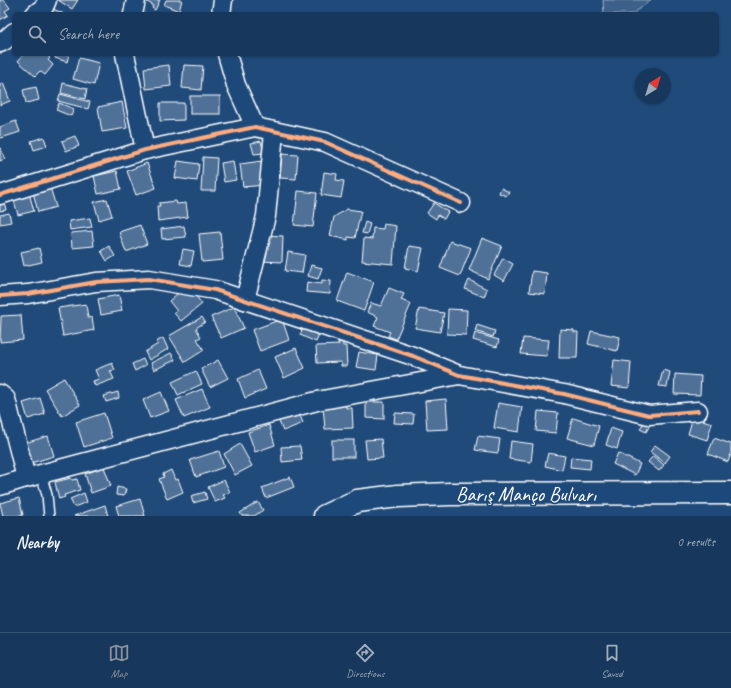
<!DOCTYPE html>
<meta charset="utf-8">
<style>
body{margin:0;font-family:Caveat,sans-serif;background:#203f62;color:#f1f3f6}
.compass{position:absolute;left:635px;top:68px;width:36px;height:36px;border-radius:50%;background:#17385c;box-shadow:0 1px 3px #0004;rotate:38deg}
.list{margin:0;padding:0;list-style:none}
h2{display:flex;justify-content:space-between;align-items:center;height:52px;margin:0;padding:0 16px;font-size:17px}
h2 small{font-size:13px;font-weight:400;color:#9eacbb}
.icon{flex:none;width:22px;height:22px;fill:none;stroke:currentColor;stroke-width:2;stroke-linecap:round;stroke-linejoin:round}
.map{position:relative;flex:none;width:731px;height:516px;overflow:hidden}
.search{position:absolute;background:#17385c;box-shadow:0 1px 3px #0004;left:12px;right:12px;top:12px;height:44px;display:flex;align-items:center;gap:10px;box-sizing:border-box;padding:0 14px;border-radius:6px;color:#9eacbb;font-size:15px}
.sheet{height:116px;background:#17385c}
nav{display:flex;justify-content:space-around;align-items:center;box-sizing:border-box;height:56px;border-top:1px solid #365272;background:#17385c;font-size:11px;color:#9eacbb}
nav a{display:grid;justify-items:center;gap:2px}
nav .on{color:#8c9099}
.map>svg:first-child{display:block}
</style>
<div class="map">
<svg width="731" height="516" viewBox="0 0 731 516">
<rect width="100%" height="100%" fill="#1f4a7a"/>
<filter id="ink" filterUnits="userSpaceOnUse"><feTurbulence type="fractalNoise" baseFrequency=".025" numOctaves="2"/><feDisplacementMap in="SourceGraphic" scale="8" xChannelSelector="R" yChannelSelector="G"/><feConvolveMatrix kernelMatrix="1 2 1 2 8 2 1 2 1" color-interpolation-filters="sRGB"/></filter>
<g filter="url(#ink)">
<polygon fill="#3c618b" stroke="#9eb0c5" points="603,0 651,0 633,14 604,14"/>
<g fill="#507197" stroke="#fff">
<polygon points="0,0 4,0 10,8 5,11 8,15 0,20"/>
<polygon points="58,0 78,0 72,9"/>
<polygon points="143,0 160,0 155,10 152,8 153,5"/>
<polygon points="166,0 182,0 179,11 164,5"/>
<polygon points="49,7 64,14 45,14"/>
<polygon points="24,54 46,54 50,58 48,60 53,65 45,75 40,71 35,76 18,61"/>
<polygon points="56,54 69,54 67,62 55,58"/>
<polygon points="79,58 99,63 94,85 73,79"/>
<polygon points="169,65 171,86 146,89 144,68"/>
<polygon points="184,65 203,66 201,90 182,88"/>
<polygon points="3,83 10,101 0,105 0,84"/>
<polygon points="63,83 87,89 85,99 61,93"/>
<polygon points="36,87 39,100 26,103 23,90"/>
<polygon points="60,94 90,102 88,109 58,101"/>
<rect x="190" y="96" width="30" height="18"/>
<polygon points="122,102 127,128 102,132 98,107"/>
<polygon points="59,103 74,109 71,116 56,110"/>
<polygon points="160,103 184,103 184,120 160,121"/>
<polygon points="16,121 20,132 1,138 0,135 0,127"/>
<polygon points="75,136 79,146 66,151 62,141"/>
<polygon points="44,137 47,146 34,150 31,141"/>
<polygon points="261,141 264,153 254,154 251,143"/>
<polygon points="0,147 5,159 0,161"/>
<polygon points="282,154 298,155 296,179 280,178"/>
<polygon points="203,157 217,158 215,191 201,191"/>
<polygon points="178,161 199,164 197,181 175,178"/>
<polygon points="233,161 236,180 224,182 221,163"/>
<polygon points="262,161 265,185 243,187 240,164"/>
<polygon points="147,163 156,188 136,195 127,171"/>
<polygon points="117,171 121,189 98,194 94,176"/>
<polygon points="324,172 337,174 336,180 344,181 341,198 321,195"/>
<polygon points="50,187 56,207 38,212 33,192"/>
<polygon points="501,188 509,192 506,196 499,193"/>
<polygon points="298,191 317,193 313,227 294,225"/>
<polygon points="29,193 34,211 18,215 13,197"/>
<polygon points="107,199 112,216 99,220 94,202"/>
<polygon points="0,201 4,201 6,210 0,211"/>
<polygon points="176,201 177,204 186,203 188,217 158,221 157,206 160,206 159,203"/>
<polygon points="434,203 448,212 444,219 438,215 436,219 427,213"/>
<polygon points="347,209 361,211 355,238 348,237 348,240 330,236 334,217"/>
<polygon points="9,213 11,222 0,224 0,215"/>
<polygon points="90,218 92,227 70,230 69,221"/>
<polygon points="365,222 370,224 367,234 362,233"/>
<polygon points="384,224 396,226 393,264 362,261 364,238 372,239 373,228 383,229"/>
<polygon points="140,225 147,244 126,252 119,232"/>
<polygon points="184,226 186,237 162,239 161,229"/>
<polygon points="92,231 94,246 72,248 71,233"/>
<polygon points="220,232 223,260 202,262 199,234"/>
<polygon points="262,235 283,236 282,262 261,261"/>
<polygon points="482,238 502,246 488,279 469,270"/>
<polygon points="450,241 471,248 460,276 440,268"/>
<polygon points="109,246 115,256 107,261 101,251"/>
<polygon points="409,246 423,248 418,271 405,268"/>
<polygon points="39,248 42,262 24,266 21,252"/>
<polygon points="183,249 194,251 191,266 180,264"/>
<polygon points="288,252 305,255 302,273 285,271"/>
<polygon points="503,258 513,264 504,281 494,275"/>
<polygon points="311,265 322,268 318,279 308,276"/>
<polygon points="532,271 547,273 545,294 529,292"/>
<polygon points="347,272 374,282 364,311 337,301"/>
<polygon points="322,280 331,281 330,294 306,292 307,282 322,284"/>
<polygon points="469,280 487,289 484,297 465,289"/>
<polygon points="185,287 192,291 202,304 181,321 174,313 177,311 169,301"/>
<polygon points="389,288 404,294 401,300 411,304 396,339 388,336 390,332 374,326 378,317 367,312 371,303 381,306"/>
<polygon points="119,295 122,311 101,315 98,299"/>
<polygon points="86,304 88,318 92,317 94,330 63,336 58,308"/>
<polygon points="234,307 244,328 221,338 211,317"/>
<polygon points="419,309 444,313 440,332 415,328"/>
<polygon points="448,309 467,310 466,335 447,334"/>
<polygon points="21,315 23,340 0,342 1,316"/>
<polygon points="202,317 205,322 196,328 201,337 197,339 204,350 185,362 169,336"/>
<polygon points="282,319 289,340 260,351 252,330"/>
<polygon points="305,324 321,330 316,342 300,335"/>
<polygon points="477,325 495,331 493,337 475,331"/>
<polygon points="560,329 574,330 574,332 578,332 577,358 559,358"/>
<polygon points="591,331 620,337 617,351 588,344"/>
<polygon points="475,333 499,340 497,347 473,340"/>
<polygon points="163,338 168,349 149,360 145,352 158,344 156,342"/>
<polygon points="523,338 549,340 547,356 521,354"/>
<polygon points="338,342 343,342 343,346 346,346 347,366 341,366 341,362 317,363 316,346 339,345"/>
<polygon points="296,348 305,368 284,378 275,357"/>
<polygon points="359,352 378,355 376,370 356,367"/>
<polygon points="171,353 175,360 154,370 151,363"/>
<polygon points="143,359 146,365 135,371 132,364"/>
<polygon points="218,360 228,378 210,387 201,369"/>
<polygon points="614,360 631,362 629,388 611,386"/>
<polygon points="112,363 115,370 110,371 114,379 95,386 93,381 99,379 95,370"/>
<polygon points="258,370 266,389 245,398 238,379"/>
<polygon points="663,370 670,372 667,387 659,386"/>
<polygon points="196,371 202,384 178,395 172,382"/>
<polygon points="675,374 701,376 700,395 674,394"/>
<polygon points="64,378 80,405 62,416 45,389"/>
<polygon points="202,389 210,407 184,418 176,400"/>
<polygon points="118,392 119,398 106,402 104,396"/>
<polygon points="161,392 169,411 150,418 143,400"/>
<polygon points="40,398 45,414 28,419 23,403"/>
<polygon points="446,399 448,429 427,430 425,401"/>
<polygon points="366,402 384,402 384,419 366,418"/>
<polygon points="498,403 522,407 519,432 494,428"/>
<polygon points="346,404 346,408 352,408 353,428 325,429 323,405"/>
<polygon points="297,408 303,423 283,431 277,417"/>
<polygon points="538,411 558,413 556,433 536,431"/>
<polygon points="104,413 112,438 84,447 76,422"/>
<polygon points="395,413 414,414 413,424 394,423"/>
<polygon points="693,417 712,423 707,440 688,434"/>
<polygon points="573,418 599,426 594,445 567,438"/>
<polygon points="645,420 651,423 646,432 640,429"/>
<polygon points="269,425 275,445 255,452 248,432"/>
<polygon points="611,428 622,432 617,449 606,445"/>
<polygon points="48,436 54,456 31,463 25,443"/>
<polygon points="478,436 500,439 498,453 475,450"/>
<polygon points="714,438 731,444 731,454 728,462 708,454"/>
<polygon points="381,439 383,458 367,459 365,440"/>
<rect x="332" y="440" width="22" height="17"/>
<polygon points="511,441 533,444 531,462 509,459"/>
<polygon points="240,444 252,466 235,475 224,454"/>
<polygon points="655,445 670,456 665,463 650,452"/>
<polygon points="300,446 302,460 282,462 281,447"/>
<polygon points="219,451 224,467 196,477 190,460"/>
<polygon points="548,453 565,456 562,470 545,466"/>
<polygon points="618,453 640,464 635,475 613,464"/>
<polygon points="653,456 664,465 659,471 648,462"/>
<polygon points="571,457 591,459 590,469 570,467"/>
<polygon points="104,467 111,486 91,493 85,474"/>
<polygon points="171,470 175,480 178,479 183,492 167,499 159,479 164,477 163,474"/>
<polygon points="290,477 294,487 266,498 262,488"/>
<polygon points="71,478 72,480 77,479 80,490 64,495 65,497 59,499 55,482"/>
<polygon points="224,480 230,492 223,495 225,498 215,502 208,487"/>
<polygon points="117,487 126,489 124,496 116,495"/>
<polygon points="205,492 207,499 193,503 191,496"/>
<polygon points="84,493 87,502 74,507 70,499"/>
<polygon points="19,498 23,515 17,516 3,516 0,503"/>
<polygon points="140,499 145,516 119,516 116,506"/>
<polygon points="258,502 263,510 254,516 242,516 240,513"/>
<polygon points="105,505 108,516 74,516"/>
</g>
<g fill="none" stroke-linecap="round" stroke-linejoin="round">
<defs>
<polyline id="service" points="41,474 47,495 49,516"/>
<g id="minor">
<polyline points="35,14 44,7 47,0"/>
<polyline points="133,14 136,0"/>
<polyline points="221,14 223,0"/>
<polyline points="0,43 4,41 14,32"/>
<polyline points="125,54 145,150"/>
<polyline points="227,54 236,85 255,127"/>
<polyline points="0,195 145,150 255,127 325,142 461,203"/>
<polyline points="0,296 28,294 96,282 149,279 215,290 413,356 459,375 564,394 649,415 698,411"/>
<polyline points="245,300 266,216 274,132"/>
<polyline points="0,394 6,399 26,478"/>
<polyline points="0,486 26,478 317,401 459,375"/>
</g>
<polyline id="primary" points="325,516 357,501 398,496 450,494 731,493"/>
</defs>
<use href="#service" stroke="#fff" stroke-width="12"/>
<use href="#minor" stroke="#fff" stroke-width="21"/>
<use href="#primary" stroke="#fff" stroke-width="25"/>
<use href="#service" stroke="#1f4a7a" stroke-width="9"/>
<use href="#minor" stroke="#1f4a7a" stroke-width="18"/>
<use href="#primary" stroke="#1f4a7a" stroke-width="22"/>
<defs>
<g id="cycleway">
<polyline points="0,195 145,150 255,127 325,142 461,203"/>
<polyline points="0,296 28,294 96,282 149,279 215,290 413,356 459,375 564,394 649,415 698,411"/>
</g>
</defs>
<use href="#cycleway" stroke="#1f4a7a" stroke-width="6"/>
<use href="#cycleway" stroke="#ffac80" stroke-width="4"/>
</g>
</g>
<g text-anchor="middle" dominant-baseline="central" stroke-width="3.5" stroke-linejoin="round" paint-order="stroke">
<g font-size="20" fill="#fff" stroke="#1f4a7a">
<text x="526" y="494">Barış Manço Bulvarı</text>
</g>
</g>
</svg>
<svg class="compass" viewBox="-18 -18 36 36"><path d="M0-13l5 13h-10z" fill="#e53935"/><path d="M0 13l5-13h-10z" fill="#9eacbb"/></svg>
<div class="search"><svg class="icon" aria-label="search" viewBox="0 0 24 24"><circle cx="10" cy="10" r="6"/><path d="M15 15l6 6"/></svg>Search here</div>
</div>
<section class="sheet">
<h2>Nearby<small>0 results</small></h2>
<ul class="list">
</ul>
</section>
<nav>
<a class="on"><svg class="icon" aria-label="map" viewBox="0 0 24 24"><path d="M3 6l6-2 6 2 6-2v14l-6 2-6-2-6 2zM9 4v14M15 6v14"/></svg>Map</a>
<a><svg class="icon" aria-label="directions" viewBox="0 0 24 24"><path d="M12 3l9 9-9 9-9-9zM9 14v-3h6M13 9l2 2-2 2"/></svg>Directions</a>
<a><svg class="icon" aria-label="saved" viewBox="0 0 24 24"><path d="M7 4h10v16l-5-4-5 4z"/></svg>Saved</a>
</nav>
